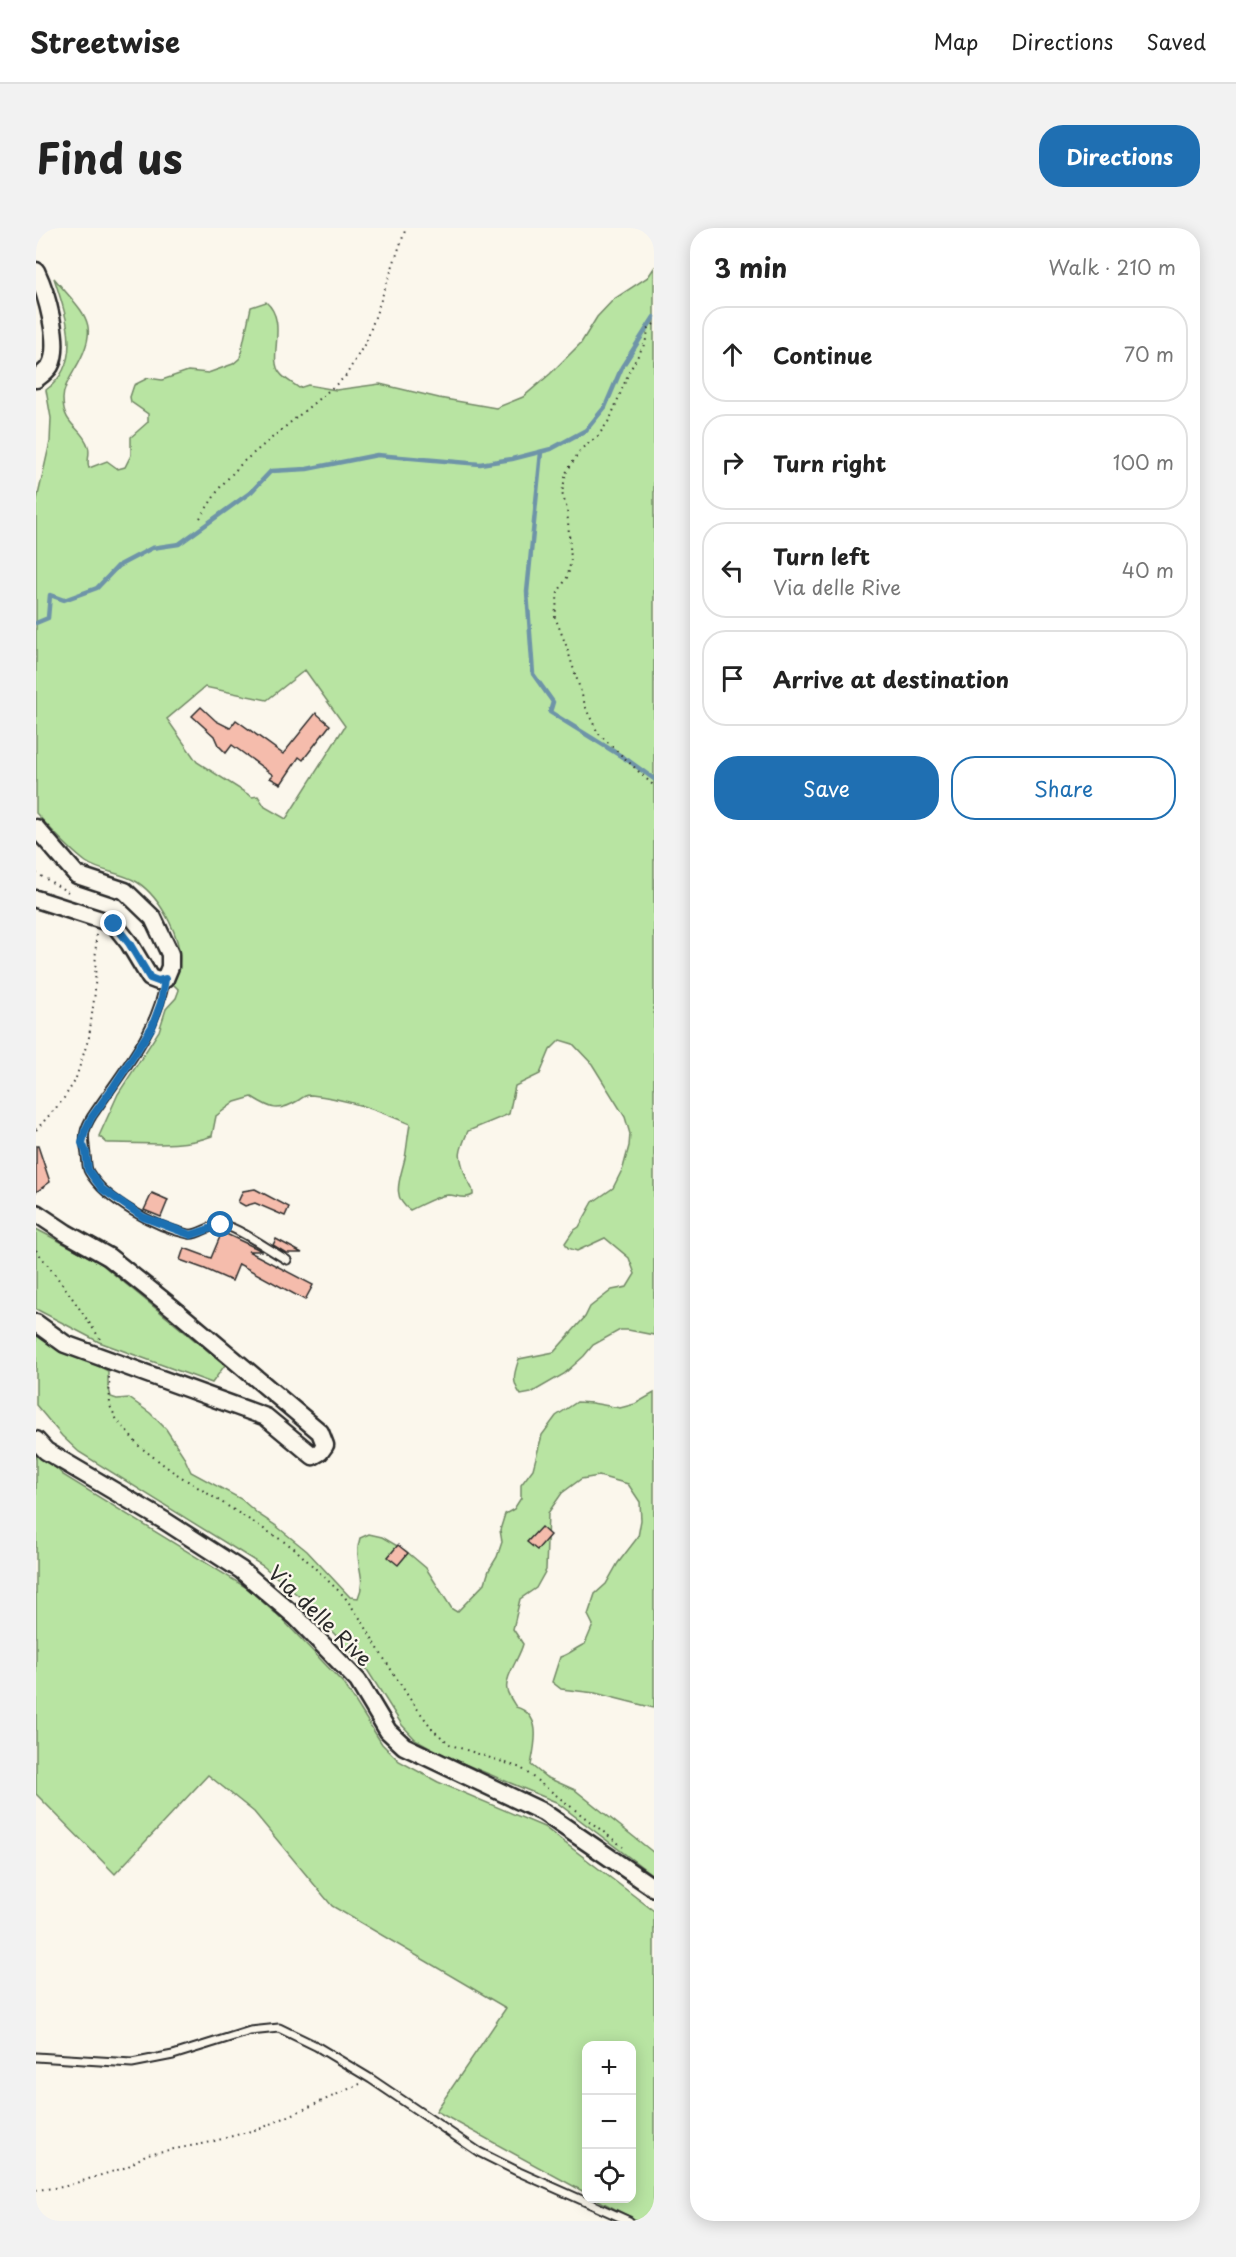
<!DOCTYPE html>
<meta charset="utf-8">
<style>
body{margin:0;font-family:"Playpen Sans",sans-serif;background:#f2f2f2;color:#222}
.controls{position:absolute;right:18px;bottom:18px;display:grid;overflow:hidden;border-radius:12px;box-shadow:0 3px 15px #0003}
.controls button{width:54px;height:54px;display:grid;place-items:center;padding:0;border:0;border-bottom:2px solid #e0e0e0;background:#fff;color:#222;font:30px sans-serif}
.stop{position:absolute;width:18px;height:18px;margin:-14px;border:4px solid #1f6fb2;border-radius:50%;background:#fff}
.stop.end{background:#1f6fb2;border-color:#fff;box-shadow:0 2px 6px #0008}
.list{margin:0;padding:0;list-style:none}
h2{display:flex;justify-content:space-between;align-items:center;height:78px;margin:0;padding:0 24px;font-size:26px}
h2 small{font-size:20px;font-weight:400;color:#767676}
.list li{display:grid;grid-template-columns:39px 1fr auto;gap:18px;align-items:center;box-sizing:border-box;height:96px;margin:0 12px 12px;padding:0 12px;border:2px solid #e0e0e0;border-radius:24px}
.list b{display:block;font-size:22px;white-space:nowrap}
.list p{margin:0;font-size:20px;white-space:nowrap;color:#767676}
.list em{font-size:20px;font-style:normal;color:#767676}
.actions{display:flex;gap:12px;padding:18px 24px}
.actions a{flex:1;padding:14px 0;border:2px solid #1f6fb2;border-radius:24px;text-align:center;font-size:21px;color:#1f6fb2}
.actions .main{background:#1f6fb2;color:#fff}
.icon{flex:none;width:33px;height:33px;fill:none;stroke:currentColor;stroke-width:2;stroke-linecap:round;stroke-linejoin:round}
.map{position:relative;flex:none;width:618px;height:1993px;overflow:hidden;border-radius:24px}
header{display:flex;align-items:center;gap:36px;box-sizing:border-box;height:84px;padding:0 30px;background:#fff;border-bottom:2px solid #e0e0e0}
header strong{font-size:28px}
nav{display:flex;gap:33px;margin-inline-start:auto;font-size:21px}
.intro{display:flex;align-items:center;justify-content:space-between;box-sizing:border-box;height:144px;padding:0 36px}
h1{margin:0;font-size:42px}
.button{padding:15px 27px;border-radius:24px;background:#1f6fb2;color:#fff;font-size:21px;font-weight:700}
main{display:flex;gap:36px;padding:0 36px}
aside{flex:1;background:#fff;border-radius:24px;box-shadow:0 3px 15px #0003}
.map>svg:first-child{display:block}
</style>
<header>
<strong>Streetwise</strong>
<nav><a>Map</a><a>Directions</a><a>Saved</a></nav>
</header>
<div class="intro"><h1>Find us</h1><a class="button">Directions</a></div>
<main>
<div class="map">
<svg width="618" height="1993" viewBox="0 0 618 1993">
<rect width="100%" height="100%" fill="#fbf7ec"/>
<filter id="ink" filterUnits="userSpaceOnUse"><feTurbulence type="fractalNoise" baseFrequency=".0167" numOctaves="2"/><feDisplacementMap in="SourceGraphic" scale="12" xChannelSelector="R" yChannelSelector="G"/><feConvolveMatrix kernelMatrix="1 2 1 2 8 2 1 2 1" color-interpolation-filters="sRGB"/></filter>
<g filter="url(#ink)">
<g fill="#b8e4a2" stroke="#728866" stroke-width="1.5" fill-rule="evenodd">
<path d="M618 40V1107L592 1102H584L557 1117 548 1128 528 1146 495 1165 485 1167C475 1153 478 1146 483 1131L518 1124 549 1089 554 1079 576 1062 591 1059 599 1046 593 1030 569 1010 541 1023 532 1020 529 1015 537 1003 543 999 557 974 577 960 587 940 593 918 594 906 589 889 556 836 537 816 524 812 514 822 504 846 479 858 473 886 432 903C422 926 422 926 430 949 433 957 438 959 437 967 429 972 421 967 412 967 399 968 386 977 374 982 354 969 365 949 369 930 371 919 372 907 374 896 343 883 309 870 275 867 269 867 267 869 263 872 242 885 235 881 216 869L199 874 180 888 176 908C141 921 107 914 71 915L63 908 82 866 123 803 130 781 140 770 143 762 136 755C138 751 141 746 142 742 150 714 124 669 101 654 85 644 64 644 50 634 31 620 16 602 0 585V276L14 214 15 190 10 162C48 135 30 87 18 50 47 86 67 94 39 141 34 150 27 160 27 171 27 198 46 199 52 218 55 225 50 233 53 240L71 233 82 241 89 239 95 227V209L112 194V186L95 174 94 169 98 157 112 150 126 152 152 143 172 145 197 136 204 130 215 79 230 74C253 94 231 130 244 145 248 151 257 155 263 160L272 157 300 162 344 156 403 170 460 180 487 169 514 146 545 115 561 89 578 71 612 49ZM269 442 309 498 250 591 229 579 222 568 216 569 161 534 131 491 169 459 231 472Z"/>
<polygon points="0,1001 63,1034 189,1137 176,1155 63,1114 0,1081"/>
<path d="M0 1106 72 1143V1157L75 1169 81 1171 93 1170 114 1185 130 1201 147 1227 155 1244 205 1271 222 1286 239 1297 271 1323 314 1369 322 1370C330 1352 322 1342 322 1325 321 1320 323 1315 324 1310L333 1306 346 1309 370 1323 390 1340 416 1381 421 1384 449 1355 453 1342 461 1329 466 1314 464 1302 469 1286 478 1281 485 1270V1257L497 1241 506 1207 520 1188 541 1174 556 1175 584 1180 599 1176 618 1165V1480L559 1465 525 1461 516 1454 524 1429C534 1426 539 1420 549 1416L557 1397 552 1387 559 1366 570 1356 582 1335 602 1309 605 1292 604 1274 592 1256 563 1248 545 1251 526 1265 512 1285 510 1342 500 1360 484 1371 477 1401 487 1416C484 1429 468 1450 471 1462 472 1467 477 1474 480 1479 507 1487 499 1516 495 1537L510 1549 539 1562 618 1625V1648L520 1574 412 1529 379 1511 366 1497 330 1440 265 1370 227 1338 43 1224 26 1208 0 1177Z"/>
<polygon points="0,1220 27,1247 211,1360 247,1392 309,1457 346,1516 363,1533 402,1554 508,1599 618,1683 618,1993 602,1993 560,1971 596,1970 596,1818 550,1818 550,1965 400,1883 470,1780 296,1678 218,1584 172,1547 79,1646 0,1566"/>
</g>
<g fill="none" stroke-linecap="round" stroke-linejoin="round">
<g stroke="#6e94a8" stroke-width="4.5">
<polyline points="505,224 491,364 497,446 517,474 514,484 593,533 618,551"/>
<polyline points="0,395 12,390 14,367 28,372 61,360 82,338 116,320 143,316 215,264 235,243 271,241 341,227 444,236 476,231 515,221 550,202 569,179 586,139 618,89"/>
</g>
</g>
<g fill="#f5bcac" stroke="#2b2b2b" stroke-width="1.5">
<polygon points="165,479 180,493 194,500 200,492 247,526 280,485 294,497 267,532 263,529 245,556 234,550 237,547 196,517 190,525 182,517 178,508 156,488"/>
<polygon points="0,918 2,918 14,954 0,964"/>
<polygon points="219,961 253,979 249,988 219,975 209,978 202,974 207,963"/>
<polygon points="116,965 132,972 125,989 108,982"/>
<polygon points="186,1004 220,1020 226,1023 212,1023 277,1057 269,1072 203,1036 196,1053 169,1041 144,1032 148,1020 175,1030"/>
<polygon points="240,1011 266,1025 250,1025 237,1017"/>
<polygon points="505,1299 514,1307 501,1322 491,1314"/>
<polygon points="362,1317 372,1325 362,1337 352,1329"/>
</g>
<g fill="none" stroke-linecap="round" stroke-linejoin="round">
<defs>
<g id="service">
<path d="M129 753C119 808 86 843 56 888 46 904 48 909 50 927 51 932 50 939 53 944 70 973 120 999 152 1006 163 1008 175 995 187 997 203 1000 235 1023 251 1032"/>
<polyline points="0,1829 96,1835 137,1827 214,1803 243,1800 280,1818 335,1851 443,1924 483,1944 593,1993"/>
</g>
<g id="tertiary">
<path d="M0 43C10 64 26 117 14 138 11 143 4 148 0 151"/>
<polyline points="0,600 41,647 89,663 117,690 134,726 134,739 129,751 122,753 114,750 93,715 78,696 0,671"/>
<polyline points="0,985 30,1005 73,1029 138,1081 284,1204 289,1217 284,1224 277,1228 230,1189 29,1116 0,1095"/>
<polyline points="0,1212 10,1223 129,1293 205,1342 260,1389 322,1453 352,1503 368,1518 507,1584 618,1660"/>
</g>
</defs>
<use href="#service" stroke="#2b2b2b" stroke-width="11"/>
<use href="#tertiary" stroke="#2b2b2b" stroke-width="21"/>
<g stroke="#2b2b2b" stroke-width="2" stroke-dasharray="1.5 4.5" stroke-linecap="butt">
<polyline points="618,96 613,100 609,115 593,144 574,191 562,208 545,221 530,245 526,265 531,281 535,331 532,348 522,364 519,389 530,417 551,483 562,505 618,558"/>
<polyline points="164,290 185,258 207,234 309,149 331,112 370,0"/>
<polyline points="0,645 32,664"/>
<polyline points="0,902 26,873 39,853 53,809 59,764 60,706"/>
<polyline points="0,1022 30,1061 65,1112"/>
<polyline points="73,1149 74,1178 81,1192 103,1218 136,1243 258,1320 308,1368 326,1393 347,1429 374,1471 398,1503 415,1517 485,1540 587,1619"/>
<polyline points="0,1962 27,1959 91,1939 111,1926 171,1915 226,1900 324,1856"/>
</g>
<use href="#service" stroke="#fbf7ec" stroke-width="7"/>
<use href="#tertiary" stroke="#fbf7ec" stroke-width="16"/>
</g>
</g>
<g fill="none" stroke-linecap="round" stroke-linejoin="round" filter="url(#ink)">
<polyline stroke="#1f6fb2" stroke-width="8" points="78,696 93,715 114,750 122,753 129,751 125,775 116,799 78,858 55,890 49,903 46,915 50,924 52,942 66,961 107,989 155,1007 185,997"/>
</g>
<g text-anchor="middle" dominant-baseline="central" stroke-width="4.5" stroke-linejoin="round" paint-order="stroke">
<g font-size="21" fill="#2b2b2b" stroke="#fbf7ec">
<text transform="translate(285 1387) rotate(44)">Via delle Rive</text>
</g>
</g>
</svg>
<div class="controls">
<button>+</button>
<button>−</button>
<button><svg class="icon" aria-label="locate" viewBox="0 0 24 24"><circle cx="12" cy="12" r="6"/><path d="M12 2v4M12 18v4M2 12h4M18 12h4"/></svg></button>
</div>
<div class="stop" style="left:185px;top:997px"></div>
<div class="stop end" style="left:78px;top:696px"></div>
</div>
<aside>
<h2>3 min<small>Walk · 210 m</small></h2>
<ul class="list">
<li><svg class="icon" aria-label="ahead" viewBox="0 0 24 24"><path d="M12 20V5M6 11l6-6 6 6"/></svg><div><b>Continue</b></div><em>70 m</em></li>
<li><svg class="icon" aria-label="right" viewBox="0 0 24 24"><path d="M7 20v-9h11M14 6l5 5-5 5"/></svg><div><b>Turn right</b></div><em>100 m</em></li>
<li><svg class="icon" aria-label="left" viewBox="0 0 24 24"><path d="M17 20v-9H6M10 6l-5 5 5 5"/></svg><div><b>Turn left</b><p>Via delle Rive</p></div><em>40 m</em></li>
<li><svg class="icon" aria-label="arrive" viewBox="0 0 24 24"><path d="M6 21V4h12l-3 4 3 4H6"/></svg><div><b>Arrive at destination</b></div></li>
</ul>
<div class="actions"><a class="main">Save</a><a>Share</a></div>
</aside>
</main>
